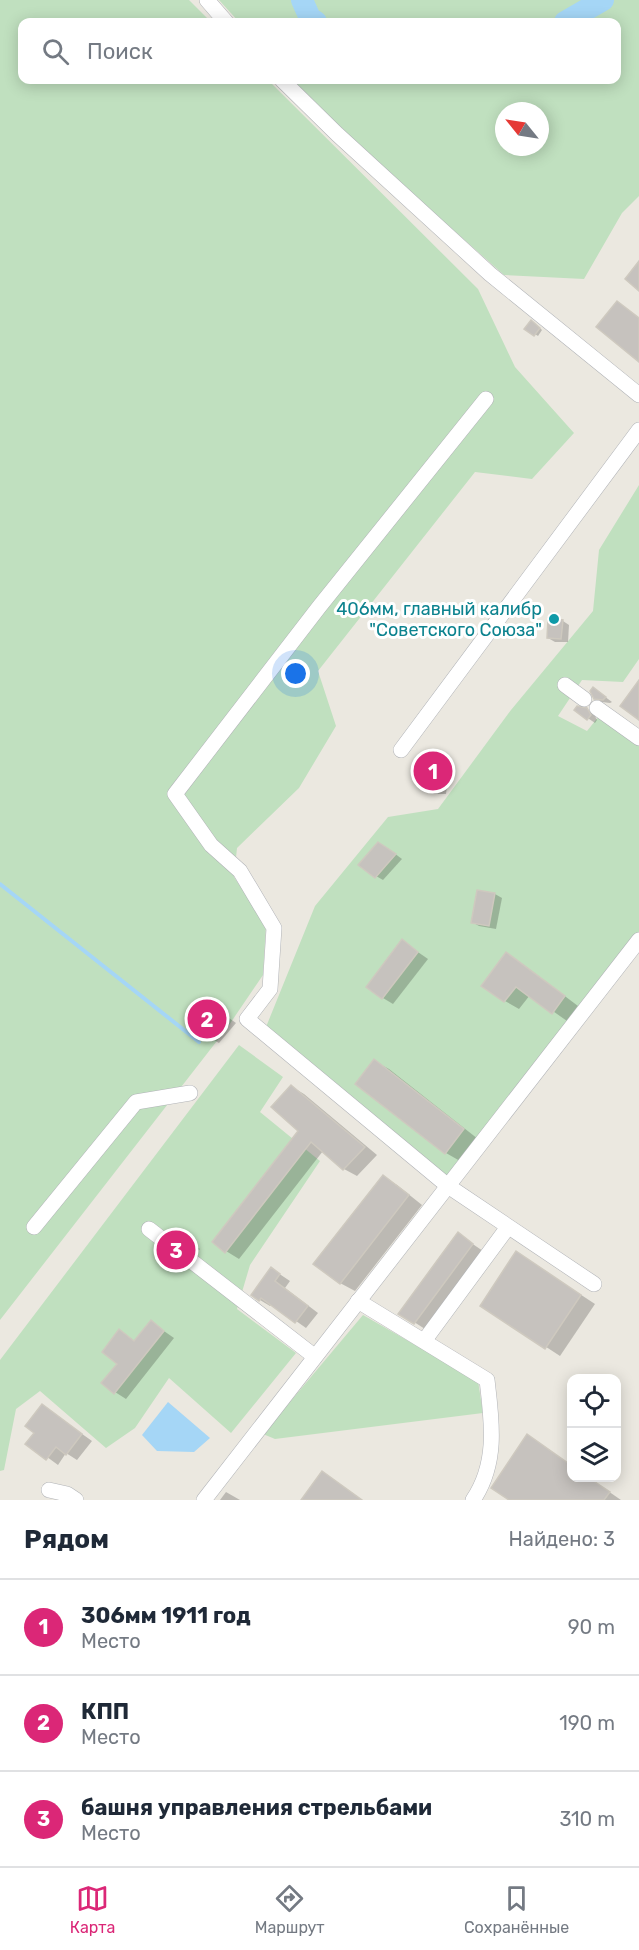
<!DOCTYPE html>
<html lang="ru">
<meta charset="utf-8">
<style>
body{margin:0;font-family:Rubik,sans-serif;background:#f2f2f3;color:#1f2937}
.controls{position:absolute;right:18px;bottom:18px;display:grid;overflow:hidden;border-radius:12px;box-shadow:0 3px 15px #0003}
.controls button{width:54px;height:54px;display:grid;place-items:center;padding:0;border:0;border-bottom:2px solid #e0e1e3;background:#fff;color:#1f2937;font:30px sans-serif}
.compass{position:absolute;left:495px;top:102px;width:54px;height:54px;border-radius:50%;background:#fff;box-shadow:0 3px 15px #0003;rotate:300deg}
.you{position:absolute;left:296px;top:674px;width:21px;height:21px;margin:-15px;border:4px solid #fff;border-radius:50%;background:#1a73e8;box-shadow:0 0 0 9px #1a73e833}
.badge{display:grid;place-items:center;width:39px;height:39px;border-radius:50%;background:#db2777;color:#fff;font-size:20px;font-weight:700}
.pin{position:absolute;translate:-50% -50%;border:3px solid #fff;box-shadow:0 2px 6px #0006}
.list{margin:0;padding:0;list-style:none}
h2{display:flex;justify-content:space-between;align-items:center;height:78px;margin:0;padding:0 24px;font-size:26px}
h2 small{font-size:20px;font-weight:400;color:#747a83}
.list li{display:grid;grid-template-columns:39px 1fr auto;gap:18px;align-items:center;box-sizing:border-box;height:96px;padding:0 24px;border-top:2px solid #e0e1e3}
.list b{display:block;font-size:22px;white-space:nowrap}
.list p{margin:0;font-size:20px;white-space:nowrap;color:#747a83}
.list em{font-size:20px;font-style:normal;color:#747a83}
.icon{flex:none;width:33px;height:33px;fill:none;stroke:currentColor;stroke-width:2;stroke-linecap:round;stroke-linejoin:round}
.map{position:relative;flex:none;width:639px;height:1500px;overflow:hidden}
.search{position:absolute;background:#fff;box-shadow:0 3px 15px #0003;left:18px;right:18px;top:18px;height:66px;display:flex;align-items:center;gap:15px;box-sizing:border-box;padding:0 21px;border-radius:12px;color:#747a83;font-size:22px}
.sheet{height:366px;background:#fff}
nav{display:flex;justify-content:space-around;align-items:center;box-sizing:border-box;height:84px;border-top:2px solid #e0e1e3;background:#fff;font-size:16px;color:#747a83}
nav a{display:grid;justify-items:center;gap:3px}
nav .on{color:#db2777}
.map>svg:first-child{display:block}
</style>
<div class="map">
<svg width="639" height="1500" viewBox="0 0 639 1500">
<rect width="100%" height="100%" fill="#ebe8e0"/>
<g fill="#c0e0bf" fill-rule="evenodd">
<polygon points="0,0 189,0 211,22 22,22 22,80 268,80 478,289 515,367 574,433 532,479 475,472 318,671 336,726 299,788 237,848 234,877 266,925 263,975 227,1028 0,1320"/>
<path d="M219 0H639V196L622 213 584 279 504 275 345 134 293 80H616V22H239ZM504 111H540V147H504Z"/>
<polygon points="639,485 639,659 623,682 582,680 558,716 587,731 599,716 639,744 639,935 446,1180 266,1027 315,906 388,817 438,809 511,710 593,611 599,550"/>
<polygon points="239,1045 283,1077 260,1112 320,1161 250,1265 237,1309 296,1353 231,1433 169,1378 135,1428 106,1448 40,1391 16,1409 4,1470 0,1471 0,1360"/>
<polygon points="363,1315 478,1381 483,1413 275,1439 263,1434"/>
</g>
<polygon fill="#a5d6f6" points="168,1402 210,1438 194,1452 157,1451 142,1435"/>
<g fill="#0003">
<polygon points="534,323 542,330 538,336 526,328"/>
<polygon points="563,621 569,625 568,642 555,642 548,638"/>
<polygon points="600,693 612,702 610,703 602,702 595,698"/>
<polygon points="576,710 587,710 594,714 597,720 595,723"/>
<polygon points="441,773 448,777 446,794 434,794 427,790"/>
<polygon points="386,847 402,859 383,880 376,876"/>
<polygon points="478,891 495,894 502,898 496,929 479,926 472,922"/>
<polygon points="402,941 428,959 393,1004 383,998"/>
<polygon points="506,954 521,963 578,1006 567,1021 530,995 519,1009 505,1001"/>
<polygon points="205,1001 236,1023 219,1043 209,1037"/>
<polygon points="374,1061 389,1069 478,1139 460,1161 446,1153 357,1084"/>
<polygon points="292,1087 304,1094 377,1155 357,1176 344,1169 323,1151 239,1259 226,1251 301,1131"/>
<polygon points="383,1177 397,1185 422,1205 355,1291 340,1283"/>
<polygon points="458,1234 483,1251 425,1329 400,1313"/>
<polygon points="183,1237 200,1249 198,1251 190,1250 184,1254 182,1264 185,1268 184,1271 160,1255 171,1254 176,1249"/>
<polygon points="531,1262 595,1304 560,1356 482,1305"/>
<polygon points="272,1269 290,1281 285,1288 318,1313 306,1328 272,1304 270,1306 260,1300"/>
<polygon points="151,1322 174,1338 126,1399 115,1392 119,1363 120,1331 136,1342"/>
<polygon points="43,1406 92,1441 77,1460 66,1453 58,1465 28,1443 36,1432"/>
<polygon points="542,1445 572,1466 572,1478 589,1478 621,1500 511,1500"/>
<polygon points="226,1492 240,1500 220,1500"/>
</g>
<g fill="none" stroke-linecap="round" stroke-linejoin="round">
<polyline stroke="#a5d6f6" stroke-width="4" points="0,884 199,1042"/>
<g stroke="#a5d6f6" stroke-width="22">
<polyline points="302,0 310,18 316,22"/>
<polyline points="565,22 603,0"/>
</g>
</g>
<g fill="#c6c2be" stroke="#cec9bf" stroke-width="1.5">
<polygon points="639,261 639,291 625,279"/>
<polygon points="617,301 639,318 639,362 596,327"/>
<polygon points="531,320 540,328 534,336 524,329"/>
<polygon points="548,618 563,620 561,639 547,638"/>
<polygon points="639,680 639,720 620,706"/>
<polygon points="593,687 606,697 603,700 594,699 590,691"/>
<polygon points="577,706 587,708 591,715 587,720 574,710"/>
<polygon points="427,770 441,772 439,791 425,790"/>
<polygon points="378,842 396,854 375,878 358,865"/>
<polygon points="477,890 495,893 489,926 471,923"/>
<polygon points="402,939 418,952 382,999 366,987"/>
<polygon points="506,952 565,996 552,1014 516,987 504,1002 481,986"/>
<polygon points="205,1000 226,1016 208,1038 188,1022"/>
<polygon points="374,1059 464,1129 445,1154 355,1084"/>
<polygon points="291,1085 365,1147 343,1170 311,1142 225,1253 212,1242 298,1131 271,1107"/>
<polygon points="383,1175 409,1195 340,1284 313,1264"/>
<polygon points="176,1231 194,1244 191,1248 182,1247 177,1251 176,1259 179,1264 176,1268 158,1255 161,1251 170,1252 175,1248 176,1240 173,1235"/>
<polygon points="458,1232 473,1244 414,1324 398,1314"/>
<polygon points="516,1251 581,1295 545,1349 480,1306"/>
<polygon points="271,1267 280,1274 275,1281 308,1306 295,1323 261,1298 259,1301 251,1295"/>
<polygon points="151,1320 164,1331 114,1394 101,1383 117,1364 102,1352 119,1329 134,1341"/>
<polygon points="42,1404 82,1434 66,1455 56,1447 46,1460 25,1444 34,1433 25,1426"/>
<polygon points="527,1434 572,1466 572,1478 589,1478 610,1492 604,1500 509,1500 491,1488"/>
<polygon points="322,1471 362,1500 301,1500"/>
</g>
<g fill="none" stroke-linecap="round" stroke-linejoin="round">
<defs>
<g id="minor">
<polyline points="207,0 226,22"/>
<polyline points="282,80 337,134 490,274 639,395"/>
<polyline points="486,399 319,607 175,794 211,845 240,871 274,928 270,989 247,1019 448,1186 594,1284"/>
<polyline points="565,685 584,699"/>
<polyline points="597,708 639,738"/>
<polyline points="401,750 639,430"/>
<polyline points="34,1227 136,1102 190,1093"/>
<polyline points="149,1229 167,1243"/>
<polyline points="185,1256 314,1356"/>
<path d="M358 1301 487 1380C492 1422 498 1463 473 1500"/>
<polyline points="424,1341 508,1227"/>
<polyline points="49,1490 67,1494 76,1500"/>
<polyline points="204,1500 639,940"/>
</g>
</defs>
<use href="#minor" stroke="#b1b3b7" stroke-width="16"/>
<use href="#minor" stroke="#fff" stroke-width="15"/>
</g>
<circle fill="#0f9aa8" stroke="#fff" stroke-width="2" cx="554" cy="619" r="6"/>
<g text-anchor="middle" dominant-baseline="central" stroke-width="6" stroke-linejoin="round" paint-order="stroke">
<g font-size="18" fill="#0d838f" stroke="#fff" text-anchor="end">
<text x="542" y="609">406мм, главный калибр<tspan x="542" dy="21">"Советского Союза"</tspan></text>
</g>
</g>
</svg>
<div class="controls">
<button><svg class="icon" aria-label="locate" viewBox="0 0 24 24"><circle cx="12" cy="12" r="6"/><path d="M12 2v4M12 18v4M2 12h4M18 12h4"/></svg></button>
<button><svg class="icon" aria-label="layers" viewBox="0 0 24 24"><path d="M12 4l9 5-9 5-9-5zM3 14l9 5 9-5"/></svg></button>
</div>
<svg class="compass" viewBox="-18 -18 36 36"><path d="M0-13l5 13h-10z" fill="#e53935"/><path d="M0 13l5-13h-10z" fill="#747a83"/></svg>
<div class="you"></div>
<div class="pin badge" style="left:433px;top:771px">1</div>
<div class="pin badge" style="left:207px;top:1019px">2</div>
<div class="pin badge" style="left:176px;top:1250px">3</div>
<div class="search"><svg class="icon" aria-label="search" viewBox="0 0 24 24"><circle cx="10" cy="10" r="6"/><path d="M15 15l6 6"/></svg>Поиск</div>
</div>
<section class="sheet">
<h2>Рядом<small>Найдено: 3</small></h2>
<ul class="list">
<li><span class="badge">1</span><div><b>306мм 1911 год</b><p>Место</p></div><em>90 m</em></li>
<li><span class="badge">2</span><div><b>КПП</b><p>Место</p></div><em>190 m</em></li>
<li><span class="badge">3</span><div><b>башня управления стрельбами</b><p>Место</p></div><em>310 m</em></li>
</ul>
</section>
<nav>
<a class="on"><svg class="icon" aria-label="map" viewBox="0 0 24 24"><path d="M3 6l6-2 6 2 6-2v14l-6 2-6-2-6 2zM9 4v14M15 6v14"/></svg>Карта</a>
<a><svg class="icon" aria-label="directions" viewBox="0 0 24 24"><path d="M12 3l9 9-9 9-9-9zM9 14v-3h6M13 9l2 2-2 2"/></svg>Маршрут</a>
<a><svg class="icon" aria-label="saved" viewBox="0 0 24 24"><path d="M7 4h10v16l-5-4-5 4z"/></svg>Сохранённые</a>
</nav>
